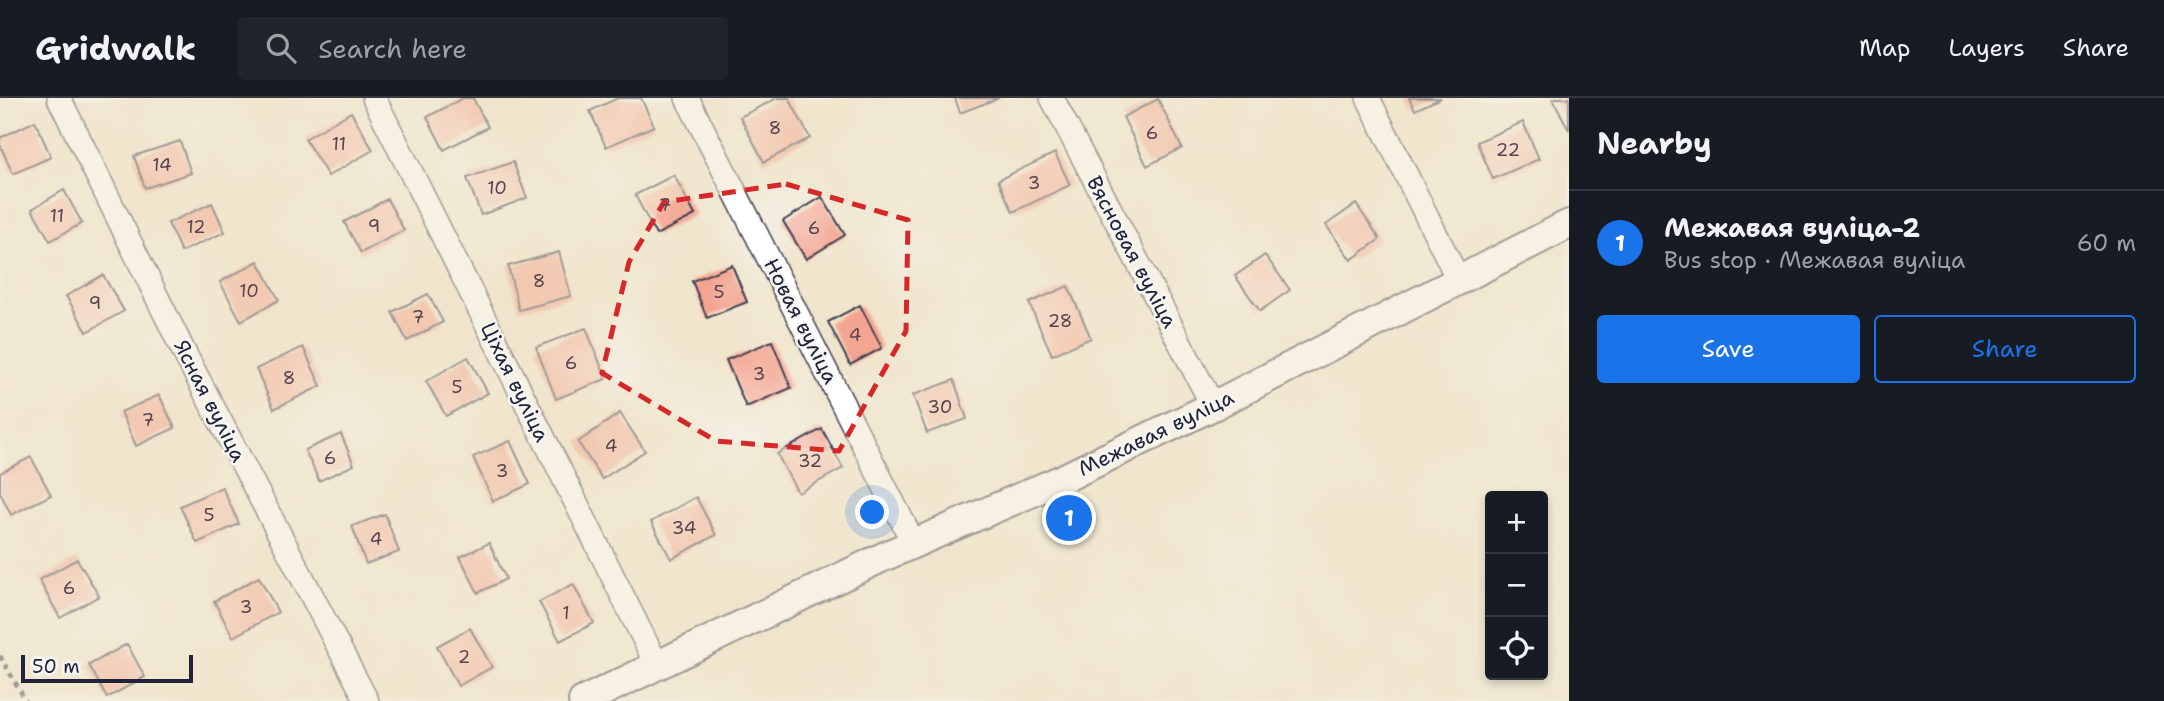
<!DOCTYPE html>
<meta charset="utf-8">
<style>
body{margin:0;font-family:"Shantell Sans",sans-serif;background:#20242c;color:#f1f3f6}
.controls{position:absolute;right:21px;bottom:21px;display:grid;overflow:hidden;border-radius:7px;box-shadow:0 4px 10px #0003}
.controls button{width:63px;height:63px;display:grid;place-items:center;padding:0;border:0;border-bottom:2px solid #363941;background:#171b24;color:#f1f3f6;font:35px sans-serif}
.scale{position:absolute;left:21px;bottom:18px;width:172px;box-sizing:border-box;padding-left:7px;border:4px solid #22223b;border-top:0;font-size:19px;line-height:24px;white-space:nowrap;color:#22223b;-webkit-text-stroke:5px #f6f6f2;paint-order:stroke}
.you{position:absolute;left:873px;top:415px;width:24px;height:24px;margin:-18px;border:5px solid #fff;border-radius:50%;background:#1a73e8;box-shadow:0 0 0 10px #1a73e833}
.badge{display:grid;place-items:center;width:46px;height:46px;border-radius:50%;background:#1a73e8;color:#fff;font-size:23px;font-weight:700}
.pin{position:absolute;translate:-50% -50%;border:4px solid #fff;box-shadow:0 2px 7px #0006}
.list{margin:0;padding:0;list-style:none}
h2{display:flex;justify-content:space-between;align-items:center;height:91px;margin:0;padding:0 28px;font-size:30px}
h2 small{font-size:23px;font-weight:400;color:#9ea1a6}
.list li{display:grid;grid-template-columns:46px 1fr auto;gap:21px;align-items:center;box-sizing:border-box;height:105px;padding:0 28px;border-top:2px solid #363941}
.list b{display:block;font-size:26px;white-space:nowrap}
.list p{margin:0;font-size:23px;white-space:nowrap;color:#9ea1a6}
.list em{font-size:23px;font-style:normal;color:#9ea1a6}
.actions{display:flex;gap:14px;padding:21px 28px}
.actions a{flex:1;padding:16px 0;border:2px solid #1a73e8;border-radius:7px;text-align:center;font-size:24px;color:#1a73e8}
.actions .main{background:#1a73e8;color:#fff}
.icon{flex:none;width:38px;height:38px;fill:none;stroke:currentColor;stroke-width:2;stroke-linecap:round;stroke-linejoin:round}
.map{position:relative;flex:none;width:1569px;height:603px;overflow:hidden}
header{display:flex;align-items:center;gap:42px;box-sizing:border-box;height:98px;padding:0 35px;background:#171b24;border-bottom:2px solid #363941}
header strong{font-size:33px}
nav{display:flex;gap:38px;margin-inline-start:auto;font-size:24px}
.search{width:490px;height:63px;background:#20242c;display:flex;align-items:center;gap:18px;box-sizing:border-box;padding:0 24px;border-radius:7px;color:#9ea1a6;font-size:26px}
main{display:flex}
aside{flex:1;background:#171b24}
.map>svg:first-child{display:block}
</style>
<header>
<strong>Gridwalk</strong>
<div class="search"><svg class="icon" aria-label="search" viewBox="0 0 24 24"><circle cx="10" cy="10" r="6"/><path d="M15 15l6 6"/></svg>Search here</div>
<nav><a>Map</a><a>Layers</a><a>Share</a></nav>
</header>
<main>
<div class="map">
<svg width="1569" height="603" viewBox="0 0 1569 603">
<rect width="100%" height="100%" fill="#f6f6f2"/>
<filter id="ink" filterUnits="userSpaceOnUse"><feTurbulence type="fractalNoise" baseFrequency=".0143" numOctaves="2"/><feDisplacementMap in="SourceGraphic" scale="14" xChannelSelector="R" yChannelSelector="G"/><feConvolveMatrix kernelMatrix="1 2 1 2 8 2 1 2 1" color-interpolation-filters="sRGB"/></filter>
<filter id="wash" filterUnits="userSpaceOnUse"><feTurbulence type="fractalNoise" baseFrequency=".00686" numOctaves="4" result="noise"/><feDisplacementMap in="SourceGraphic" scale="28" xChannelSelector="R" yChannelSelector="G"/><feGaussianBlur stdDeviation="1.57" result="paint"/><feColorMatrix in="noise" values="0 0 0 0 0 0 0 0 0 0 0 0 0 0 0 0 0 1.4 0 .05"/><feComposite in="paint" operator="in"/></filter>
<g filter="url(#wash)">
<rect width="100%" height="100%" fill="#f0e5cc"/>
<g id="blocks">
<g fill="#f4a591">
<polygon points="463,0 473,0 488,29 444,52 427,19"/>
<polygon points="618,0 641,0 654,28 606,49 590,13"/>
<polygon points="777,0 789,0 810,40 764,64 740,19"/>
<polygon points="955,0 999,0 960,15"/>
<polygon points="1409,0 1441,0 1415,12"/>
<polygon points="1556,0 1569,0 1569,32 1553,1"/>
<polygon points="1158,1 1182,50 1147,68 1123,19"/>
<polygon points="351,14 373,52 328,78 305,41"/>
<polygon points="35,23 51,59 13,76 0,47 0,40"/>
<polygon points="1523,24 1539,61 1493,81 1477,44"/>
<polygon points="180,43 191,75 145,90 134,58"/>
<polygon points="1055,55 1070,87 1013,114 998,82"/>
<polygon points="513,64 527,100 481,117 467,80"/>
<polygon points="674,77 695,117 656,137 635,97"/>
<polygon points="64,92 82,125 50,143 32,111"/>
<polygon points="822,99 845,137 806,161 783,123"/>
<polygon points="387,101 404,132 361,155 344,124"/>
<polygon points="212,105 225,134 181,154 168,125"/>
<polygon points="1356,106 1380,141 1351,162 1326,127"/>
<polygon points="559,154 571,198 519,212 508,168"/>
<polygon points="1265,157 1290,192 1260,213 1235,178"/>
<polygon points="258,163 279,202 241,223 220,184"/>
<polygon points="732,167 747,204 707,220 692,183"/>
<polygon points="103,177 124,213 87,234 66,198"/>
<polygon points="1068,188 1091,240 1052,257 1029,205"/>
<polygon points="428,196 443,224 407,243 392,214"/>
<polygon points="860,207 882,250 850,267 828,224"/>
<polygon points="586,230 606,281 556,301 536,249"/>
<polygon points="772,243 791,290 746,309 726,262"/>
<polygon points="303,249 321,288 274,311 256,271"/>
<polygon points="468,259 488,295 446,318 426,283"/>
<polygon points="954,282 967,321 927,335 913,297"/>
<polygon points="159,297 175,330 136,348 121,314"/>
<polygon points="620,315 645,353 602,381 578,344"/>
<polygon points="822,331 843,370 798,395 777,356"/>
<polygon points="341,336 354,367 319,383 305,352"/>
<polygon points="510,343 530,386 493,403 473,359"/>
<polygon points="31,359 51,397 11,417 0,394 0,375"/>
<polygon points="222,389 239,426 197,445 180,408"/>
<polygon points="696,399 716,437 671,461 651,424"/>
<polygon points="385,416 399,454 366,466 352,428"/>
<polygon points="489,445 506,481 478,495 460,459"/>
<polygon points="77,461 99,498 60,520 39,482"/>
<polygon points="259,479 278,514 233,539 214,503"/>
<polygon points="573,486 594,525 560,543 539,504"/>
<polygon points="470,530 492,569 458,588 437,548"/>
<polygon points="127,546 145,579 107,600 89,567"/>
</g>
</g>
</g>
<g filter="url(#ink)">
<use href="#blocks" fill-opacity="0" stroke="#413f51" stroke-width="2"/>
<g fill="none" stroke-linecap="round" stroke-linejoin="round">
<defs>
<g id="minor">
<polyline points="59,0 184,254 367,603"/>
<polyline points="374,0 657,567"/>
<polyline points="687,0 914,446"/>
<polyline points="1052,0 1213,308"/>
<polyline points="1368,0 1459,183"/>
</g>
<polyline id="tertiary" points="583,603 883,459 1060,382 1213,308 1569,126"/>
</defs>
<use href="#minor" stroke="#413f51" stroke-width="26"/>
<use href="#tertiary" stroke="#413f51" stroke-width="32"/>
<polyline stroke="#413f51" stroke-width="4.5" stroke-dasharray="5 5" stroke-linecap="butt" points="0,558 26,603"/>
<use href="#minor" stroke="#fff" stroke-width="23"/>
<use href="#tertiary" stroke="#fff" stroke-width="28"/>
</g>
</g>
<path d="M0 0H1569V603H0ZM786 86 908 122 906 233 839 353 716 343 602 275 629 164 664 104Z" fill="#f0e5cc" fill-opacity=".55" fill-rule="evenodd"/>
<path fill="none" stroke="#d62828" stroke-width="5" stroke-dasharray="14 9" stroke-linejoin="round" d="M786 86 908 122 906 233 839 353 716 343 602 275 629 164 664 104Z"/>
<g text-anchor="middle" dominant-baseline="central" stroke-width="5" stroke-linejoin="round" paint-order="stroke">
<g font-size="18" fill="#564350">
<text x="775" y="30">8</text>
<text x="1152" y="35">6</text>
<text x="339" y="46">11</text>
<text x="1508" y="52">22</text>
<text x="162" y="67">14</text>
<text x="1034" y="85">3</text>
<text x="497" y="90">10</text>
<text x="665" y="107">7</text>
<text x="57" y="118">11</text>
<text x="374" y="128">9</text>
<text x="196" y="129">12</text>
<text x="814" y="130">6</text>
<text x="539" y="183">8</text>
<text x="249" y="193">10</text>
<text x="719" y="194">5</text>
<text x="95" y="205">9</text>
<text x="418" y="219">7</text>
<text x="1060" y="223">28</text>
<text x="855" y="237">4</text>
<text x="571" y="265">6</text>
<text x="759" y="276">3</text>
<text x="289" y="280">8</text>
<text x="457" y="289">5</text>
<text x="940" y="309">30</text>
<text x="148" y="322">7</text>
<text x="611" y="348">4</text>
<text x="330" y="360">6</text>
<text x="810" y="363">32</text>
<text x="502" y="373">3</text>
<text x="209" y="417">5</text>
<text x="684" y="430">34</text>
<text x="376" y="441">4</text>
<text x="69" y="490">6</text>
<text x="246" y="509">3</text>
<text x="566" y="515">1</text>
<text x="464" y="559">2</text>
</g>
<g font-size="21" fill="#22223b" stroke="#f6f6f2">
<text transform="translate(1132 154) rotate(62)">Вясновая вуліца</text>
<text transform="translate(801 223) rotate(63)">Новая вуліца</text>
<text transform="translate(515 284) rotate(64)">Ціхая вуліца</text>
<text transform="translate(210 303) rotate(63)">Ясная вуліца</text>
<text transform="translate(1156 335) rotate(-26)">Межавая вуліца</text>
</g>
</g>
</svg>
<div class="controls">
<button>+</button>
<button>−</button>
<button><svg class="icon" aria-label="locate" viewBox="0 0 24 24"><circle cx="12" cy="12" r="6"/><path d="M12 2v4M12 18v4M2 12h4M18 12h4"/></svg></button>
</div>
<div class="scale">50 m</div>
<div class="you"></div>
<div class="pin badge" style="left:1069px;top:420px">1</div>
</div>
<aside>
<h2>Nearby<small></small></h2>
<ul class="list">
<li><span class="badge">1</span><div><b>Межавая вуліца-2</b><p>Bus stop · Межавая вуліца</p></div><em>60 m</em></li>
</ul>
<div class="actions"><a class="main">Save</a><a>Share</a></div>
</aside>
</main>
